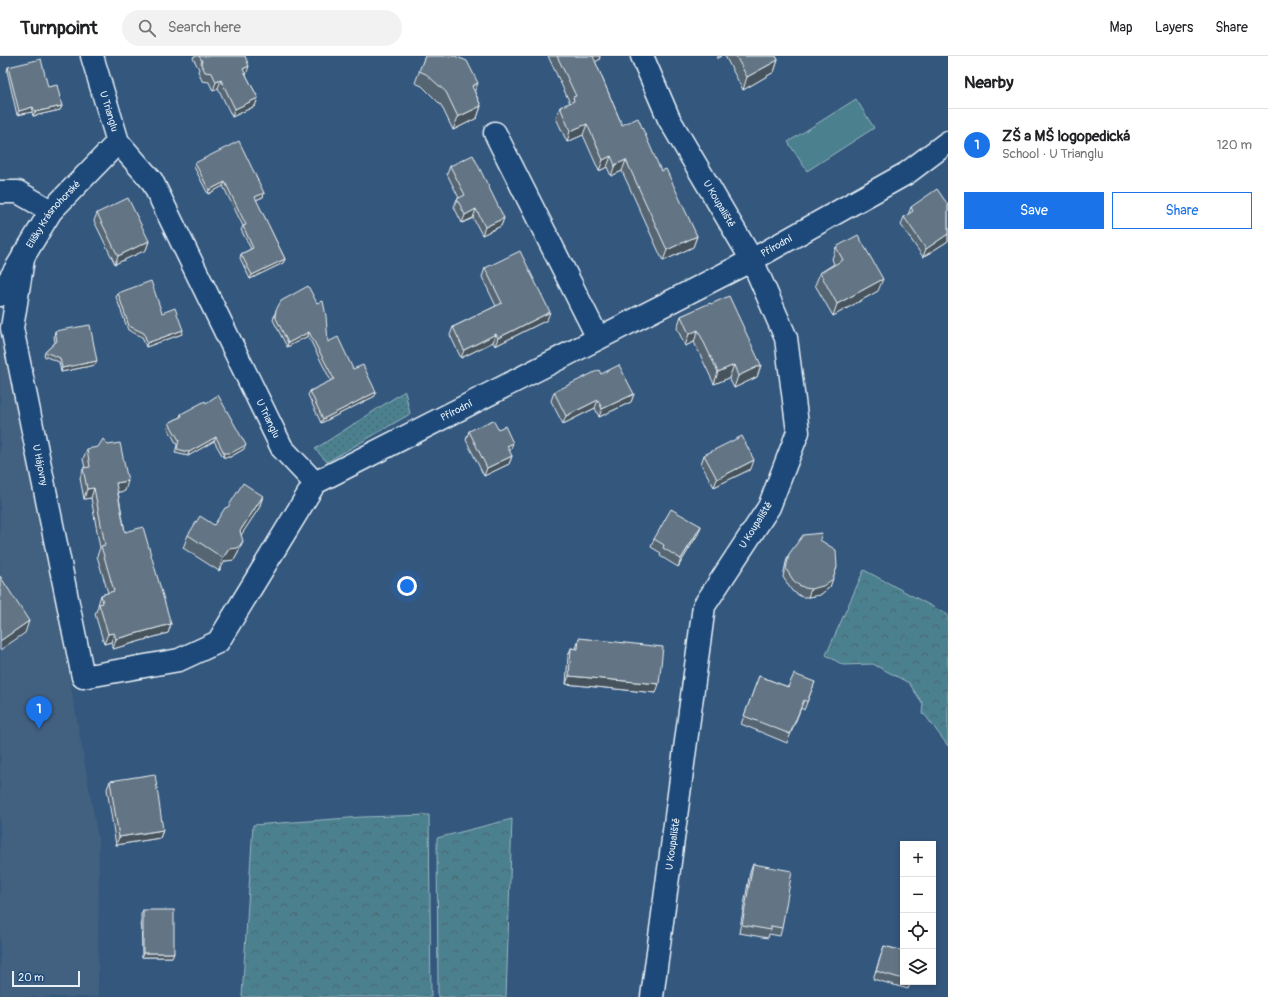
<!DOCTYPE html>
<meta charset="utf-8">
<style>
body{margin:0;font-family:Pangolin,sans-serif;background:#f2f2f2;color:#202124}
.controls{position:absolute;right:12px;bottom:12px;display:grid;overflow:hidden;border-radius:0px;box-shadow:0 2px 6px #0003}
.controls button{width:36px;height:36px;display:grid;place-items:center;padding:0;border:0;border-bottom:1px solid #e0e0e0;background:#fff;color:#202124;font:20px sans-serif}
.scale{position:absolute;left:12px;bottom:10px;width:68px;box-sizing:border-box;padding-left:4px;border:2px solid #e8f1f8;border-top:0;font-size:11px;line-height:14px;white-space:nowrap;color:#e8f1f8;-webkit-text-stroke:3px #1f4a7a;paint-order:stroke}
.you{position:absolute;left:407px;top:530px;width:14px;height:14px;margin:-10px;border:3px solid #fff;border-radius:50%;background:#1a73e8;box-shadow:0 0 0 6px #1a73e833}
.badge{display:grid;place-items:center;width:26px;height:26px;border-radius:50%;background:#1a73e8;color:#fff;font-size:13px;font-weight:700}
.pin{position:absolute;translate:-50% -33px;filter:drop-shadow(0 1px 2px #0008)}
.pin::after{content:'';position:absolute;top:21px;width:14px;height:12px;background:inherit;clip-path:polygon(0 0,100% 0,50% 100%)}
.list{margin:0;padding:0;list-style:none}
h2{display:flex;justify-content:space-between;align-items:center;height:52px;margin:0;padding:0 16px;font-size:17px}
h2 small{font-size:13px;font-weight:400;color:#757577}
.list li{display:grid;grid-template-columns:26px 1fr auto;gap:12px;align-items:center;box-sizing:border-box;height:72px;padding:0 16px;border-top:1px solid #e0e0e0}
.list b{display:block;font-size:15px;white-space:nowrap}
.list p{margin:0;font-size:13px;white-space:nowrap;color:#757577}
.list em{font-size:13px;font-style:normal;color:#757577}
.actions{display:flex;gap:8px;padding:12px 16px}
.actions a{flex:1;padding:9px 0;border:1px solid #1a73e8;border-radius:0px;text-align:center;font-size:14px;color:#1a73e8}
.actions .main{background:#1a73e8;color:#fff}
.icon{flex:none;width:22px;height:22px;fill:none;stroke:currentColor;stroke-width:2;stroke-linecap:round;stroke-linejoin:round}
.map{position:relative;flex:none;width:948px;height:941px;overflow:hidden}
header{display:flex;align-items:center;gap:24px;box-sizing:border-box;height:56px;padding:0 20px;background:#fff;border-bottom:1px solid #e0e0e0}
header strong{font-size:19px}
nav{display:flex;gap:22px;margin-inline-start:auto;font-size:14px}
.search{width:280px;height:36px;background:#f2f2f2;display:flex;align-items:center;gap:10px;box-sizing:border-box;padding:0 14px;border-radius:22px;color:#757577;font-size:15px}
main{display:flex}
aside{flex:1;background:#fff}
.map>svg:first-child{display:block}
</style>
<header>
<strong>Turnpoint</strong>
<div class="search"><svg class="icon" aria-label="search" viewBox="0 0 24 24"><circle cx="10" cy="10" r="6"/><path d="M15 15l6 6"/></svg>Search here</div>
<nav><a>Map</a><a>Layers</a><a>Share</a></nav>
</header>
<main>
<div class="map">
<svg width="948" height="941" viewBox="0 0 948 941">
<defs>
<pattern id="grass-dots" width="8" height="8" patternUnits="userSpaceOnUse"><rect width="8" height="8" fill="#4b808e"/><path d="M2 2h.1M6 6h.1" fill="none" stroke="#49676f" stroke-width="1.8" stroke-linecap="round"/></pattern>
<pattern id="forest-crowns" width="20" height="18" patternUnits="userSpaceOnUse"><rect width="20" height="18" fill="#4b808e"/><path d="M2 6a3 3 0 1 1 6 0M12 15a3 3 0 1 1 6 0" fill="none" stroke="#49676f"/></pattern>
</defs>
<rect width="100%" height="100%" fill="#34577d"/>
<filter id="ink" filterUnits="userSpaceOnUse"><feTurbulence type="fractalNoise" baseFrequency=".025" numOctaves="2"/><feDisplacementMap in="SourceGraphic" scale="8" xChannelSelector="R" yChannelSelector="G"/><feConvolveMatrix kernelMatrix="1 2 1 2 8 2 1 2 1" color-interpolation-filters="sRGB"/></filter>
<g filter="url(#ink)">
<polygon fill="#42607f" points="1,281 58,558 99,787 98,941 0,941 0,282"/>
<polygon fill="url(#grass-dots)" stroke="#9ab8c3" points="405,335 410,358 327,406 315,393"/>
<g fill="url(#forest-crowns)" stroke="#9ab8c3">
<polygon points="864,514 948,559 948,690 925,659 922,658 923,648 909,627 873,608 843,609 826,599"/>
<polygon points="429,759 431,941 242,941 253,769 362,761"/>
<polygon points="512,763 506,941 438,941 437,782"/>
</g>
<polygon fill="#4b808e" stroke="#9ab8c3" points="856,43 874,72 807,115 788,86"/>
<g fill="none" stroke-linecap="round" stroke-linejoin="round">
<defs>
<g id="minor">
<path id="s1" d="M92 0 118 86 152 125 282 392 315 427"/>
<path id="s2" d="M642 0 669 63 752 204 786 282 798 376 769 451 704 550 652 941"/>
<polyline points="495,77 598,282"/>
<polyline points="0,136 18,136 51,155"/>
<path id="s3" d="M24 197 12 272 83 621 179 604 218 586 315 427"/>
<path id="s4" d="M0 239 51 155 118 86"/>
<path id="s5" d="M315 427 752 204 907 117 948 86"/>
</g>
</defs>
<use href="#minor" stroke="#e8f1f8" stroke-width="25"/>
<use href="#minor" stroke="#1f4a7a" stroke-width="22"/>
</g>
<g fill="#566572" stroke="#e8f1f8">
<polygon points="194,0 245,0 246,19 258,42 255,50 232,61 218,32 213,35 209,26 202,25 198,15 199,13 193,2"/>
<polygon points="425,0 475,36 481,50 477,62 453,74 441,49 422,30 415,27"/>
<polygon points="548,0 600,0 599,4 595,5 622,69 661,115 697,180 693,191 663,205 622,115 611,120 607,111 599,115 583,79 567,86 556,62 560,51 570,47"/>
<polygon points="725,0 776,0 778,4 774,16 743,34"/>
<polygon points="8,11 48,31 62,50 60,54 33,60 32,56 17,59 7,15"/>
<polygon points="195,107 264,137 263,141 256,144 285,203 283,207 250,223 240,202 241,198 251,193 241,174 243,170 223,130 208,138 194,111"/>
<polygon points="450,110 504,162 501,170 482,179 473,162 462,167 454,151 457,143 459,142 447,118"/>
<polygon points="948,149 948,185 923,201 901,169 904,161 908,159 911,151"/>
<polygon points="97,157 149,185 146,194 115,208 94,165"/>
<polygon points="836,191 878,235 833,260 815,229 820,217 834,208 832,203"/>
<polygon points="485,212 547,264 495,290 493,286 461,302 450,279 453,271 496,250 482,221"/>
<polygon points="118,237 162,257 182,278 146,291 142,281 128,274 116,241"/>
<polygon points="711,248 761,309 757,321 734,332 729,322 714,328 694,286 685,290 677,272 681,260"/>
<polygon points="276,254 328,286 353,313 375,340 321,367 308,339 310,335 331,325 308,280 287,291 273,264"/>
<polygon points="55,275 97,305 95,309 61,316 59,306 44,300 45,296 55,287 54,280"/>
<polygon points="601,318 634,338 631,346 599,361 595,352 563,368 551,345 554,336"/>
<polygon points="206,347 244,393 230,401 223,401 214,385 188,400 175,397 177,389 168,372 169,367 180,361 181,358"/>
<polygon points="469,375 510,395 509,396 512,400 509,408 484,420 466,384"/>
<polygon points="87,393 125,435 118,436 125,476 171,568 168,577 113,593 111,586 104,588 95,558 98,551 98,549 101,539 108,537 97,500 100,492 91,442 84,443 80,422 83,412 85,412 83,403"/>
<polygon points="704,399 751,413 714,431 701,408"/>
<polygon points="263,440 259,452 241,479 238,497 234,504 225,505 219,515 183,492 188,479 214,469"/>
<polygon points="701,470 698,478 678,511 660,500 661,497 651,491 654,483"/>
<polygon points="820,484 834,519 830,531 820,539 808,541 802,541 792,535 783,521 786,506 789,498"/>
<polygon points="579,582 656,637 566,628 568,600 571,592 576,593"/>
<polygon points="759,620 788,631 815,626 804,654 801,652 787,687 741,668"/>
<polygon points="110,725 163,774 160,782 116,789 107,733"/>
<polygon points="753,808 782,872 780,880 769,878 768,882 739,877 750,816"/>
<polygon points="143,854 172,901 142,901 141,858"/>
<polygon points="884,890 903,895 903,926 911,926 908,933 873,923"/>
</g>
<g fill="#46525c" stroke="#e8f1f8">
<polygon points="591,0 600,0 599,4 588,9"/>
<polygon points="718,0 722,0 717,3"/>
<polygon points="778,4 774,16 743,34 747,21"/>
<polygon points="249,10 246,19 240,21 243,13"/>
<polygon points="221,24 218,32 213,35 216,26"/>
<polygon points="478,27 473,39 472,30"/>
<polygon points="258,42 255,50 232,61 235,53"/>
<polygon points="62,50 60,54 33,60 35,56"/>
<polygon points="481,50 477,62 453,74 458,61"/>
<polygon points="33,51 32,56 17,59 19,55"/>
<polygon points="587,68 583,79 567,86 570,75"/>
<polygon points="611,100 607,111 599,115 603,104"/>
<polygon points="626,104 622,115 611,120 615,109"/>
<polygon points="225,126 223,130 208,138 209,134"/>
<polygon points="264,137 263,141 253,145 255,141"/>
<polygon points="476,153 473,162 462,167 465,159"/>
<polygon points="504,162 501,170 482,179 485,171"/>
<polygon points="948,178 948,185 923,201 926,193"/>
<polygon points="697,180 693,191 663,205 667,194"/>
<polygon points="149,185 146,194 115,208 118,200"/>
<polygon points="285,203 283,207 250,223 252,219"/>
<polygon points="883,223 878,235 833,260 837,248"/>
<polygon points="550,256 547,264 495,290 498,282"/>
<polygon points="183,274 182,278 146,291 147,287"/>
<polygon points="698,274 694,286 685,290 689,278"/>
<polygon points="309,276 308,280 287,291 288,287"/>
<polygon points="496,278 493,286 461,302 464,294"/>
<polygon points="97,305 95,309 61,316 62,312"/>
<polygon points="734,309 729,322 714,328 718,316"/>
<polygon points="761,309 757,321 734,332 738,320"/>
<polygon points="376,336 375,340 321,367 323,363"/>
<polygon points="634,338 631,346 599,361 602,353"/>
<polygon points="598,344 595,352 563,368 566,360"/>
<polygon points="216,381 214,385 188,400 189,396"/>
<polygon points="513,387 510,395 504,398 507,390"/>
<polygon points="246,389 244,393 230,401 223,401 224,397"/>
<polygon points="512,400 509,408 484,420 487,412"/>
<polygon points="754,404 751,413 714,431 717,423"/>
<polygon points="128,425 125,435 113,437 116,427"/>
<polygon points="94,432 91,442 84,443 87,433"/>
<polygon points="263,440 259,452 236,487 240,475"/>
<polygon points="701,470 698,478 678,511 681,503"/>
<polygon points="243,485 238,497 234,504 225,505 219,515 223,502 229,493"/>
<polygon points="837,511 830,531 820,539 808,541 811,533"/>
<polygon points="29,565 25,577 0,594 0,585"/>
<polygon points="171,568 168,577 113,593 116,583"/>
<polygon points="114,577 111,586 104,588 108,578"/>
<polygon points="569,620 659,628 656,637 566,628"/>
<polygon points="163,774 160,782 116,789 119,781"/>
<polygon points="143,897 174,897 172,901 142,901"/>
</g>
<g fill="#647584" stroke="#e8f1f8">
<polygon points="199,0 245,0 249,10 243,13 258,42 235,53 221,24 216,26 212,17 205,16 201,7 202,5"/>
<polygon points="425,0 455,0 467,5 478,27 472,30 481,50 458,61 446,36 426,18 419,15"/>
<polygon points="557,0 593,0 622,69 638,62 661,115 666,113 697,180 667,194 626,104 615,109 611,100 603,104 587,68 570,75 560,51 574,45 573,41 576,40"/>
<polygon points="736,0 776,0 778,4 747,21"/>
<polygon points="41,3 48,31 57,29 62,50 35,56 33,51 19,55 8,11"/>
<polygon points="239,85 264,137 255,141 285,203 252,219 241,198 253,192 243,170 246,169 225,126 209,134 195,107"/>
<polygon points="473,99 504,162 485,171 476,153 465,159 457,143 465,139 450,110"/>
<polygon points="937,133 948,149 948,178 926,193 904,161 913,155 911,151"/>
<polygon points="128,142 149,185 118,200 97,157"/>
<polygon points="858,179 883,223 837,248 820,217 843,204 836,191"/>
<polygon points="520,195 550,256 498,282 496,278 464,294 453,271 502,247 485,212"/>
<polygon points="151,225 162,257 175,252 183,274 147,287 144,277 129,270 118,237"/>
<polygon points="308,230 317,247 323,245 326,260 328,286 338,281 353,313 363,309 376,336 323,363 310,335 334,323 309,276 288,287 275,260 276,254 281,245"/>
<polygon points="729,240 761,309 738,320 734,309 718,316 698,274 689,278 681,260 710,247 711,248"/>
<polygon points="90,269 97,305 62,312 60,302 45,296 57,285 55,275"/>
<polygon points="619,309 634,338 602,353 598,344 566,360 554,336 599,314 601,318"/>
<polygon points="218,339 246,389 231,397 224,397 216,381 189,396 177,393 179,384 169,367 182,360 181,358 205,345 206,347"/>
<polygon points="493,364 498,373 505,370 513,387 507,390 512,400 487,412 469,375"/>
<polygon points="742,380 754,404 717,423 704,399"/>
<polygon points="103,383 108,389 120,387 128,425 116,427 125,476 143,471 171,568 116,583 114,577 108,578 99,548 103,547 101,539 114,535 101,490 105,489 94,432 87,433 83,412 90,411 87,393 98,391"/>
<polygon points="243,427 263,440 240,475 243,485 238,492 229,493 223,502 188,479 200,460 214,469 225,452 228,451"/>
<polygon points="671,453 701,470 681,503 663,492 664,489 654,483"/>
<polygon points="822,477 820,484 836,494 837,511 833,523 823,530 811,533 805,532 795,527 786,513 789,498 803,479"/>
<polygon points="0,520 29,565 0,585"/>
<polygon points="579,582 663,591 659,628 569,620 571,592 578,593"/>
<polygon points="794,618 815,626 807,646 804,644 790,678 744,660 759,620 788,631"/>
<polygon points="155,718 163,774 119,781 110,725"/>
<polygon points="753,808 792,815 782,872 771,870 771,874 742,869"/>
<rect x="143" y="854" width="31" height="43"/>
<polygon points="884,890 903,895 903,923 876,915"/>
</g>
</g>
<g text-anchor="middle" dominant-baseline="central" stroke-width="3" stroke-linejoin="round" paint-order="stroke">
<g font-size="10" fill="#e8f1f8" stroke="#1f4a7a">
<text stroke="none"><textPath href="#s1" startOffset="58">U Trianglu</textPath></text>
<text stroke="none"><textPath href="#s2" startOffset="167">U Koupaliště</textPath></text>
<text stroke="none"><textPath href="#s4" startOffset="97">Elišky Krásnohorské</textPath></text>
<text stroke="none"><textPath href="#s5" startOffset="519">Přírodní</textPath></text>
<text stroke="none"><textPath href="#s5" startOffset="159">Přírodní</textPath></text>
<text stroke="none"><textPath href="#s1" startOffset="406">U Trianglu</textPath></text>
<text stroke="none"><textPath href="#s3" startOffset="216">U Hájovny</textPath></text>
<text transform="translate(756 469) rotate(-58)">U Koupaliště</text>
<text transform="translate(673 788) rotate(-82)">U Koupaliště</text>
</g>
</g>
</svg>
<div class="controls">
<button>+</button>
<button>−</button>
<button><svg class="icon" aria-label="locate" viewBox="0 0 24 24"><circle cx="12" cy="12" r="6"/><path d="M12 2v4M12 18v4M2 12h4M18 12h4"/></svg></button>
<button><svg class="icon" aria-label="layers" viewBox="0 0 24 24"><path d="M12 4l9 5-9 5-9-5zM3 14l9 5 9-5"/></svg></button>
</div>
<div class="scale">20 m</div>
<div class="you"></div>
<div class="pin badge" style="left:39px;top:673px">1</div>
</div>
<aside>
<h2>Nearby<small></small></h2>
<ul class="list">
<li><span class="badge">1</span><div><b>ZŠ a MŠ logopedická</b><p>School · U Trianglu</p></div><em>120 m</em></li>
</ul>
<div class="actions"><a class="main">Save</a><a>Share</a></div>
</aside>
</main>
